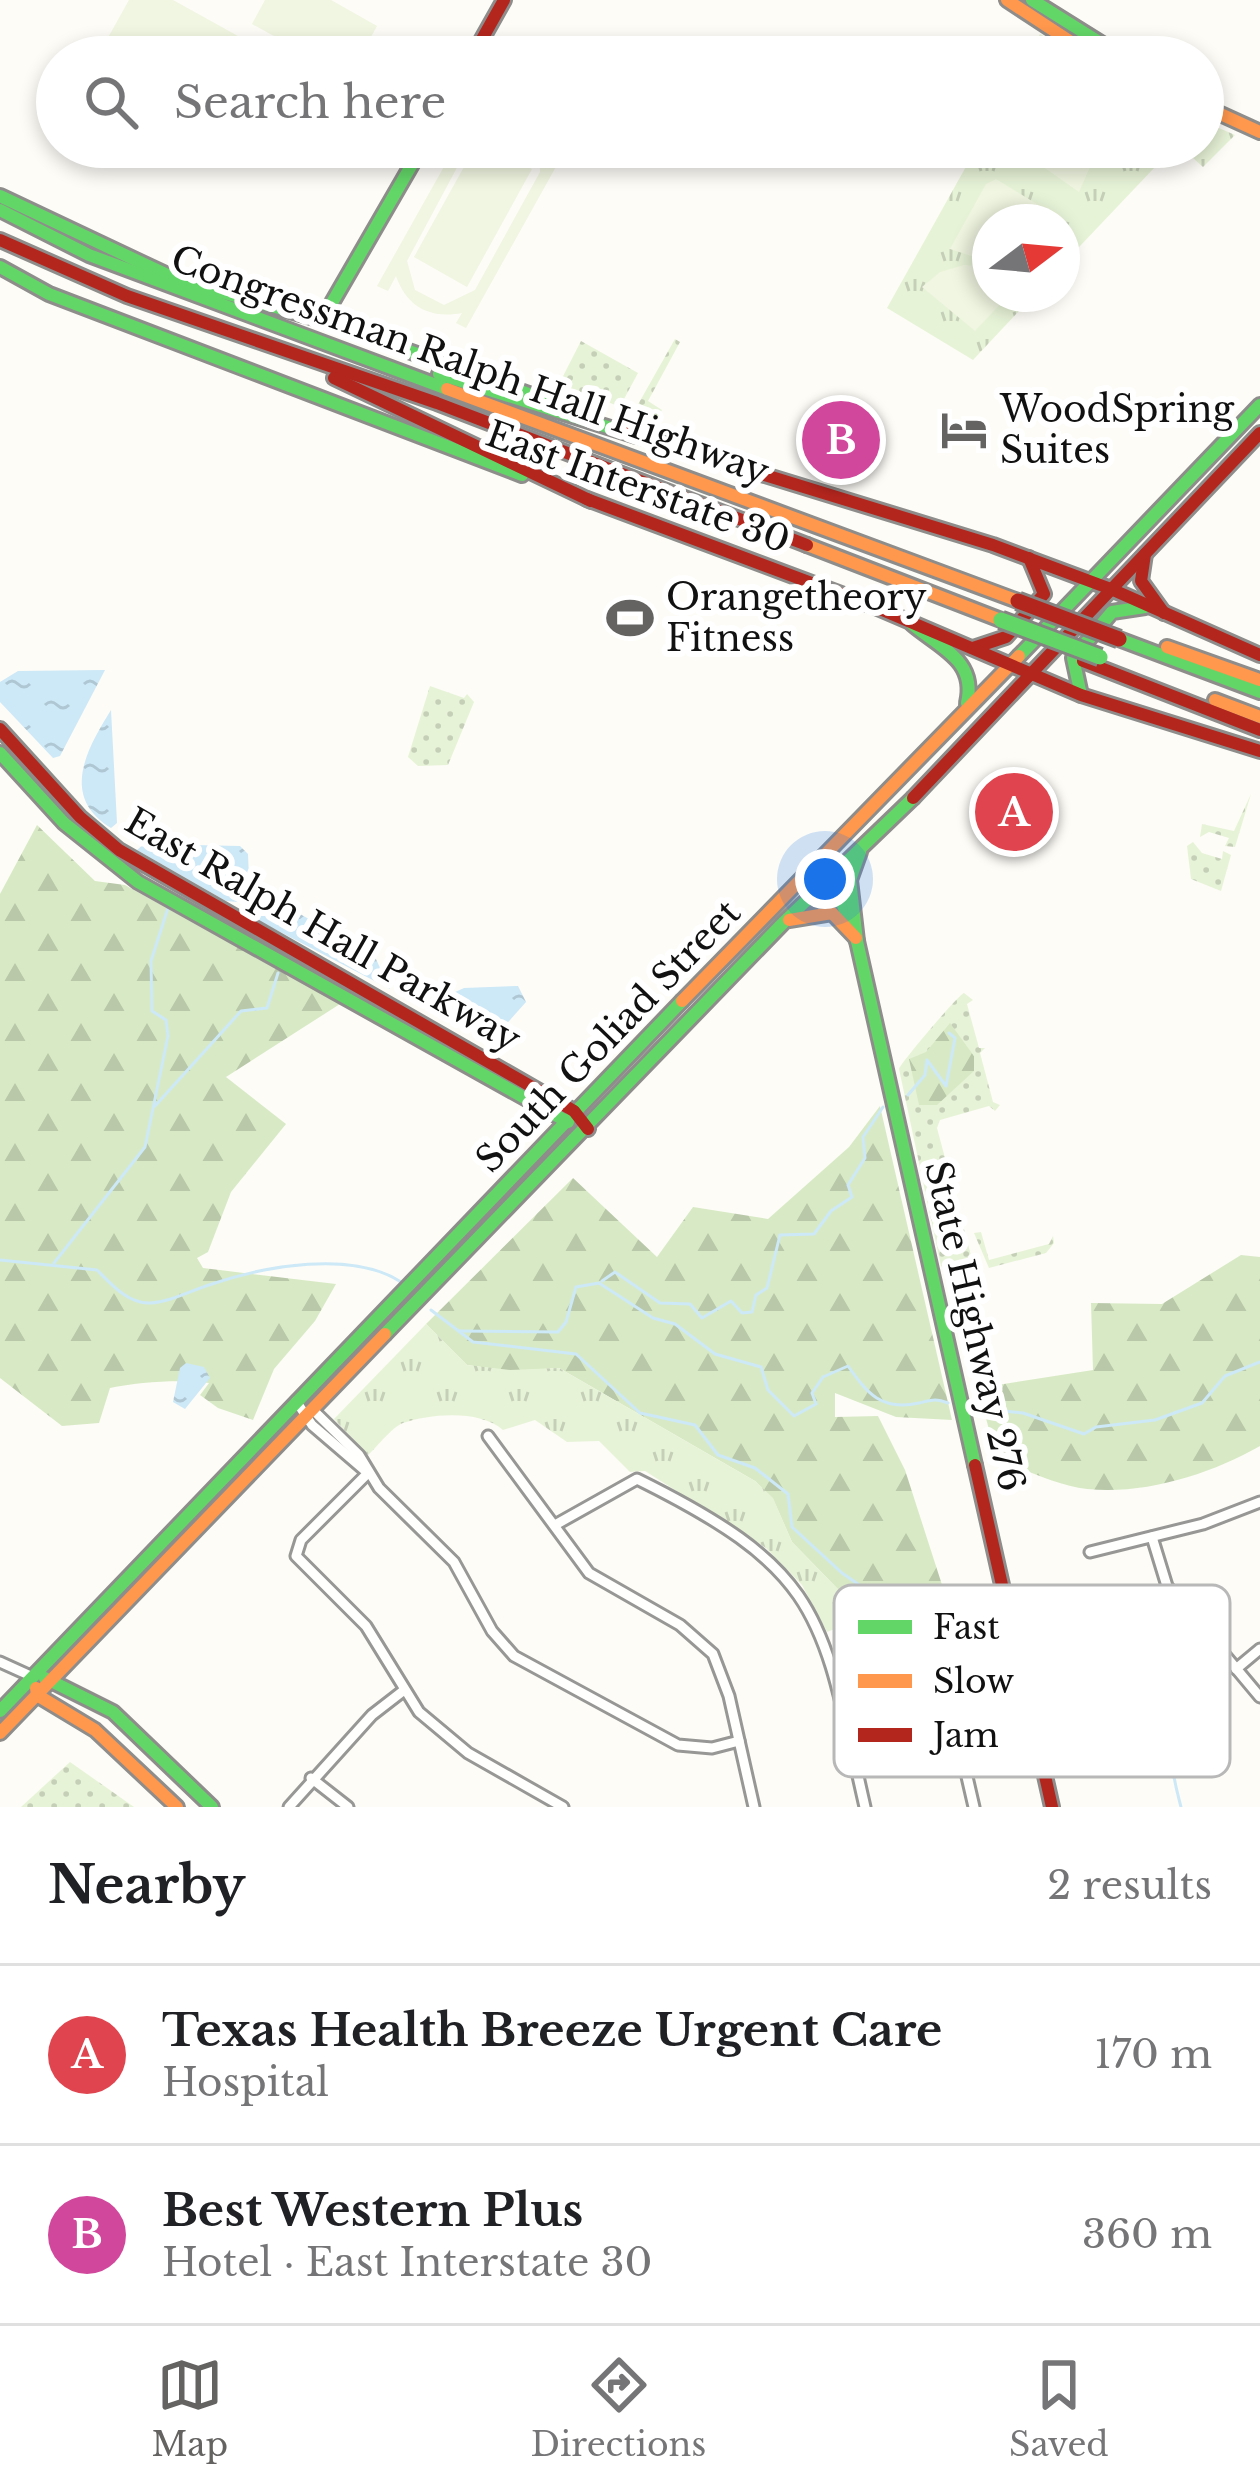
<!DOCTYPE html>
<meta charset="utf-8">
<style>
body{margin:0;font-family:"Libre Baskerville",serif;background:#f6f6f6;color:#202124}
.compass{position:absolute;left:972px;top:204px;width:108px;height:108px;border-radius:50%;background:#fff;box-shadow:0 6px 18px #0003;rotate:74deg}
.you{position:absolute;left:825px;top:879px;width:42px;height:42px;margin:-30px;border:9px solid #fff;border-radius:50%;background:#1a73e8;box-shadow:0 0 0 18px #1a73e833}
.badge{display:grid;place-items:center;width:78px;height:78px;border-radius:50%;background:#646362;color:#fff;font-size:39px;font-weight:700}
.pin{position:absolute;translate:-50% -50%;border:6px solid #fff;box-shadow:0 3px 12px #0006}
.list{margin:0;padding:0;list-style:none}
h2{display:flex;justify-content:space-between;align-items:center;height:156px;margin:0;padding:0 48px;font-size:51px}
h2 small{font-size:39px;font-weight:400;color:#757577}
.list li{display:grid;grid-template-columns:78px 1fr auto;gap:36px;align-items:center;box-sizing:border-box;height:180px;padding:0 48px;border-top:3px solid #e0e0e0}
.list b{display:block;font-size:45px;white-space:nowrap}
.list p{margin:0;font-size:39px;white-space:nowrap;color:#757577}
.list em{font-size:39px;font-style:normal;color:#757577}
.icon{flex:none;width:66px;height:66px;fill:none;stroke:currentColor;stroke-width:2;stroke-linecap:round;stroke-linejoin:round}
.map{position:relative;flex:none;width:1260px;height:1807px;overflow:hidden}
.search{position:absolute;background:#fff;box-shadow:0 6px 18px #0003;left:36px;right:36px;top:36px;height:132px;display:flex;align-items:center;gap:30px;box-sizing:border-box;padding:0 42px;border-radius:66px;color:#757577;font-size:45px}
.sheet{height:516px;background:#fff}
nav{display:flex;justify-content:space-around;align-items:center;box-sizing:border-box;height:168px;border-top:3px solid #e0e0e0;background:#fff;font-size:33px;color:#757577}
nav a{display:grid;justify-items:center;gap:6px}
nav .on{color:#646362}
.map>svg:first-child{display:block}
</style>
<div class="map">
<svg width="1260" height="1807" viewBox="0 0 1260 1807">
<defs>
<pattern id="grass-dots" width="8" height="8" patternUnits="userSpaceOnUse" patternTransform="scale(3)"><rect width="8" height="8" fill="#e7f3d7"/><path d="M2 2h.1M6 6h.1" fill="none" stroke="#c5cfb8" stroke-width="1.8" stroke-linecap="round"/></pattern>
<pattern id="forest-firs" width="22" height="20" patternUnits="userSpaceOnUse" patternTransform="scale(3)"><rect width="22" height="20" fill="#d8eac5"/><path d="M5 1l3.5 6h-7zM16 11l3.5 6h-7z" fill="#b8c8a8"/></pattern>
<pattern id="park-tufts" width="24" height="20" patternUnits="userSpaceOnUse" patternTransform="scale(3)"><rect width="24" height="20" fill="#e7f3d7"/><path d="M3 7l-1-3M5 7V3M7 7l1-3M15 17l-1-3M17 17v-4M19 17l1-3" fill="none" stroke="#c5cfb8"/></pattern>
<pattern id="water-ripples" width="26" height="14" patternUnits="userSpaceOnUse" patternTransform="scale(3)"><rect width="26" height="14" fill="#cde8f7"/><path d="M2 4q2-2 4 0t4 0M15 11q2-2 4 0t4 0" fill="none" stroke="#afc6d3"/></pattern>
</defs>
<rect width="100%" height="100%" fill="#fdfcf7"/>
<g fill="url(#grass-dots)">
<polygon points="675,339 680,342 648,401 662,410 656,420 559,384 581,341 638,373 624,399 636,408"/>
<polygon points="430,686 464,698 467,694 474,702 448,765 418,766 408,757"/>
<polygon points="1251,794 1235,847 1225,846 1229,838 1209,832 1200,837 1202,824 1234,831"/>
<polygon points="1193,842 1202,853 1222,859 1223,851 1231,855 1221,891 1191,879 1187,846"/>
<path d="M964 993 973 1000 967 1004 979 1048H985L980 1053 993 1102 1000 1105 995 1111 989 1106 940 1120 937 1128 973 1263 970 1271 951 1274 941 1266 899 1069C900 1064 958 995 964 993Z"/>
<polygon points="981,1232 989,1260 1049,1244 1053,1236 1054,1243 1046,1253 989,1268 974,1233"/>
<polygon points="70,1762 134,1807 21,1807"/>
</g>
<g fill="url(#forest-firs)">
<path d="M37 825 95 881 125 885 340 1004 226 1077 286 1124 231 1192 208 1252 197 1258 203 1268 336 1284 315 1321 274 1369 253 1420 218 1408 200 1395 209 1383C180 1379 139 1382 110 1388L99 1423 62 1426 0 1378V894Z"/>
<polygon points="950,1023 974,1056 974,1071 937,1105 919,1105 909,1059 926,1052"/>
<polygon points="880,1106 952,1420 896,1417 835,1393 835,1417 878,1416 905,1470 944,1591 997,1634 1008,1675 986,1681 943,1653 865,1617 792,1542 773,1499 755,1481 559,1368 510,1371 467,1365 426,1324 573,1178 657,1257 693,1207 768,1219 849,1147"/>
<path d="M1241 1255 1260 1257V1446C1211 1474 1145 1495 1087 1489 1058 1486 1026 1469 997 1460L978 1388 1093 1370 1091 1303 1162 1304Z"/>
</g>
<g fill="url(#park-tufts)">
<polygon points="1040,34 1081,57 1027,57"/>
<polygon points="1203,121 1235,135 1203,167 1181,147 1203,147"/>
<polygon points="977,147 1174,147 1062,265 1062,222 990,222 990,294 1035,294 973,360 887,308"/>
<path d="M426 1324 467 1365 510 1370 559 1368 755 1481 773 1498 792 1542 865 1617 827 1632 802 1585 766 1548 645 1471 630 1472 599 1441 567 1442 535 1420 503 1430C481 1410 432 1413 403 1423 391 1428 378 1446 368 1455L334 1419Z"/>
</g>
<g fill="#f0f6e1">
<polygon points="129,0 173,0 265,51 261,57 130,57 105,43"/>
<polygon points="265,0 331,0 377,26 360,57 312,57 252,24"/>
<path d="M455 147H468L407 261 415 290 444 305 475 290 540 172 539 147H567L466 328 456 323 462 313C430 319 407 307 396 276L388 291 377 286Z"/>
<polygon points="475,147 493,147 532,169 467,287 414,257"/>
<polygon points="1015,147 1097,147 1097,151 1079,192"/>
<polygon points="996,179 1063,220 990,222 990,262 950,249 986,184"/>
<polygon points="964,265 990,267 990,294 1010,294 975,331 922,287 940,272"/>
</g>
<g fill="url(#water-ripples)">
<polygon points="105,670 60,756 53,758 0,702 0,682 18,671"/>
<path d="M111 710 117 823 111 828C58 796 89 746 111 710Z"/>
<polygon points="144,844 240,846 248,854 249,879 238,902 226,901 137,850"/>
<polygon points="271,898 374,955 390,989 259,921 265,899"/>
<polygon points="518,986 526,1002 501,1030 458,1005 453,993 464,988"/>
<polygon points="186,1363 204,1367 210,1378 185,1409 173,1402 180,1368"/>
</g>
<g fill="none" stroke-linecap="round" stroke-linejoin="round">
<g stroke="#cde8f7" stroke-width="3">
<polyline points="908,1095 925,1075 927,1060 946,1086 955,1038 949,1033"/>
<polyline points="155,1106 241,1011 267,1008 278,973"/>
<path d="M0 1260 97 1270C111 1284 128 1304 150 1303 171 1302 192 1290 212 1284 265 1266 352 1250 401 1282"/>
<polyline points="54,1263 145,1147 168,1036 166,1020 152,1011 151,961 168,908"/>
<polyline points="602,1281 615,1272 660,1303 690,1304 702,1318 731,1301 742,1313 752,1312 756,1295 767,1288 780,1235 814,1234 831,1211 852,1197 848,1185 865,1158 863,1137 883,1107"/>
<polyline points="431,1310 473,1342 576,1354 640,1413 695,1425 718,1455 755,1468 788,1494 792,1527 842,1573 914,1623 951,1630 1009,1665"/>
<path d="M459 1331 558 1332 566 1322 576 1287 599 1283 653 1318 675 1324 715 1354 761 1367 768 1390 794 1416 816 1404 812 1393 823 1377 848 1366C868 1394 881 1411 919 1403 932 1400 935 1398 948 1403"/>
<polyline points="976,1408 1023,1413 1084,1434 1096,1427 1155,1420 1202,1403 1225,1376 1260,1362"/>
<path d="M1033 1676C1062 1689 1091 1727 1122 1712L1130 1685 1167 1683C1187 1705 1172 1733 1172 1758 1172 1775 1177 1791 1181 1807"/>
</g>
<defs>
<g id="street">
<polyline points="296,1401 312,1425 368,1473"/>
<polyline points="312,1409 359,1455 379,1488 454,1562 492,1631 514,1656 678,1745 712,1748 739,1741"/>
<polyline points="488,1436 589,1573 680,1625 713,1654 729,1696 754,1807"/>
<polyline points="368,1473 301,1540 296,1556 366,1626 419,1712 468,1753 563,1807"/>
<path d="M555 1525 637 1479C825 1572 821 1615 865 1807"/>
<polyline points="1152,1537 1167,1586 1260,1697"/>
<polyline points="1090,1552 1203,1524 1260,1502"/>
<polyline points="0,1662 33,1677"/>
<polyline points="1236,1669 1260,1649"/>
<polyline points="839,1693 886,1688 952,1712 974,1807"/>
<polyline points="311,1778 348,1807"/>
<polyline points="289,1807 372,1715 403,1691"/>
</g>
<g id="fast">
<polyline points="1032,0 1123,57"/>
<polyline points="0,196 178,280 322,320 548,401"/>
<polyline points="0,210 89,255 447,389"/>
<polyline points="0,267 49,294 522,475"/>
<polyline points="322,320 422,147"/>
<polyline points="439,374 636,436"/>
<path d="M912 624C940 648 977 660 967 703"/>
<polyline points="1119,639 1260,692"/>
<polyline points="1019,656 1260,405"/>
<polyline points="1081,695 1073,658 1112,612 1145,607"/>
<polyline points="0,753 64,823 138,882 568,1122"/>
<polyline points="821,873 840,898 857,941 975,1465"/>
<polyline points="857,941 850,880 860,852"/>
<polyline points="385,1334 784,922 913,798"/>
<polyline points="45,1678 113,1712 212,1807"/>
<polyline points="0,1711 682,1001"/>
</g>
<g id="slow">
<polyline points="1007,0 1094,57"/>
<polyline points="1203,106 1260,132"/>
<polyline points="447,389 1018,601"/>
<polyline points="807,545 1001,620"/>
<polyline points="1167,647 1260,680"/>
<polyline points="1215,700 1260,717"/>
<polyline points="789,920 832,913 856,938"/>
<polyline points="682,1001 1019,656"/>
<polyline points="36,1688 37,1695 95,1730 177,1807"/>
<polyline points="0,1733 385,1334"/>
</g>
<g id="jam">
<polyline points="472,57 504,0"/>
<polyline points="0,240 127,296 437,403 807,545"/>
<polyline points="334,378 591,501"/>
<polyline points="628,433 993,545 1111,589 1260,655"/>
<polyline points="587,499 873,606 1081,695 1260,751"/>
<polyline points="1145,554 1141,581 1164,613"/>
<polyline points="973,648 1006,637 1044,594 1029,558"/>
<polyline points="1083,661 1260,730"/>
<polyline points="0,729 80,817 119,850 574,1111 588,1129"/>
<polyline points="913,798 1260,433"/>
<polyline points="975,1465 1052,1807"/>
</g>
</defs>
<use href="#street" stroke="#979795" stroke-width="15"/>
<use href="#fast" stroke="#8e8d8b" stroke-width="18"/>
<use href="#slow" stroke="#8e8d8b" stroke-width="18"/>
<use href="#jam" stroke="#8e8d8b" stroke-width="18"/>
<use href="#street" stroke="#fffffe" stroke-width="9"/>
<use href="#fast" stroke="#63d668" stroke-width="12"/>
<use href="#slow" stroke="#ff974d" stroke-width="12"/>
<use href="#jam" stroke="#b3261e" stroke-width="12"/>
<defs>
<polyline id="fast-bridge" points="1001,620 1100,657"/>
<polyline id="jam-bridge" points="1018,601 1119,639"/>
</defs>
<use href="#fast-bridge" stroke="#858482" stroke-width="21" stroke-linecap="butt"/>
<use href="#jam-bridge" stroke="#858482" stroke-width="21" stroke-linecap="butt"/>
<use href="#fast-bridge" stroke="#63d668" stroke-width="15"/>
<use href="#jam-bridge" stroke="#b3261e" stroke-width="15"/>
</g>
<defs>
<symbol id="hotel-bare" viewBox="-9 -9 18 18"><path d="M-6-4.5h1.5V1H6V5H4.5V3h-9V5H-6ZM-4 0a1.8 1.8 0 1 1 3.6 0ZM.5 0V-2.5h3Q6-2.5 6 0Z" fill="#646362" stroke="#fff" stroke-width="2.5" paint-order="stroke"/></symbol>
<symbol id="stadium-bare" viewBox="-9 -9 18 18"><path d="M0-5a6.5 5 0 1 0 0 10a6.5 5 0 1 0 0-10ZM-3.5-1.8h7v3.6h-7Z" fill="#646362" stroke="#fff" stroke-width="2.5" paint-order="stroke"/></symbol>
</defs>
<g fill-rule="evenodd">
<use href="#hotel-bare" x="931" y="397" width="66" height="66"/>
<use href="#stadium-bare" x="597" y="585" width="66" height="66"/>
</g>
<g text-anchor="middle" dominant-baseline="central" stroke-width="12" stroke-linejoin="round" paint-order="stroke">
<g font-size="36" fill="#111" stroke="#fff">
<text transform="translate(470 365) rotate(20)">Congressman Ralph Hall Highway</text>
<text transform="translate(638 487) rotate(20)">East Interstate 30</text>
<text transform="translate(323 930) rotate(30)">East Ralph Hall Parkway</text>
<text transform="translate(608 1036) rotate(-46)">South Goliad Street</text>
<text transform="translate(975 1326) rotate(77)">State Highway 276</text>
</g>
<g font-size="36" fill="#111" stroke="#fff" text-anchor="start">
<text x="1000" y="409">WoodSpring<tspan x="1000" dy="41">Suites</tspan></text>
<text x="666" y="597">Orangetheory<tspan x="666" dy="41">Fitness</tspan></text>
</g>
</g>
<rect x="834" y="1585" width="396" height="192" rx="18" fill="#fff" stroke="#b8b8b8" stroke-width="3"/>
<rect x="858" y="1620" width="54" height="14" fill="#63d668"/>
<rect x="858" y="1674" width="54" height="14" fill="#ff974d"/>
<rect x="858" y="1728" width="54" height="14" fill="#b3261e"/>
<g font-size="33" fill="#111">
<text x="933" y="1639">Fast</text>
<text x="933" y="1693">Slow</text>
<text x="933" y="1747">Jam</text>
</g>
</svg>
<svg class="compass" viewBox="-18 -18 36 36"><path d="M0-13l5 13h-10z" fill="#e53935"/><path d="M0 13l5-13h-10z" fill="#757577"/></svg>
<div class="you"></div>
<div class="pin badge" style="left:1014px;top:812px;background:#e0444e">A</div>
<div class="pin badge" style="left:841px;top:440px;background:#d1479c">B</div>
<div class="search"><svg class="icon" aria-label="search" viewBox="0 0 24 24"><circle cx="10" cy="10" r="6"/><path d="M15 15l6 6"/></svg>Search here</div>
</div>
<section class="sheet">
<h2>Nearby<small>2 results</small></h2>
<ul class="list">
<li><span class="badge" style="background:#e0444e">A</span><div><b>Texas Health Breeze Urgent Care</b><p>Hospital</p></div><em>170 m</em></li>
<li><span class="badge" style="background:#d1479c">B</span><div><b>Best Western Plus</b><p>Hotel · East Interstate 30</p></div><em>360 m</em></li>
</ul>
</section>
<nav>
<a class="on"><svg class="icon" aria-label="map" viewBox="0 0 24 24"><path d="M3 6l6-2 6 2 6-2v14l-6 2-6-2-6 2zM9 4v14M15 6v14"/></svg>Map</a>
<a><svg class="icon" aria-label="directions" viewBox="0 0 24 24"><path d="M12 3l9 9-9 9-9-9zM9 14v-3h6M13 9l2 2-2 2"/></svg>Directions</a>
<a><svg class="icon" aria-label="saved" viewBox="0 0 24 24"><path d="M7 4h10v16l-5-4-5 4z"/></svg>Saved</a>
</nav>
